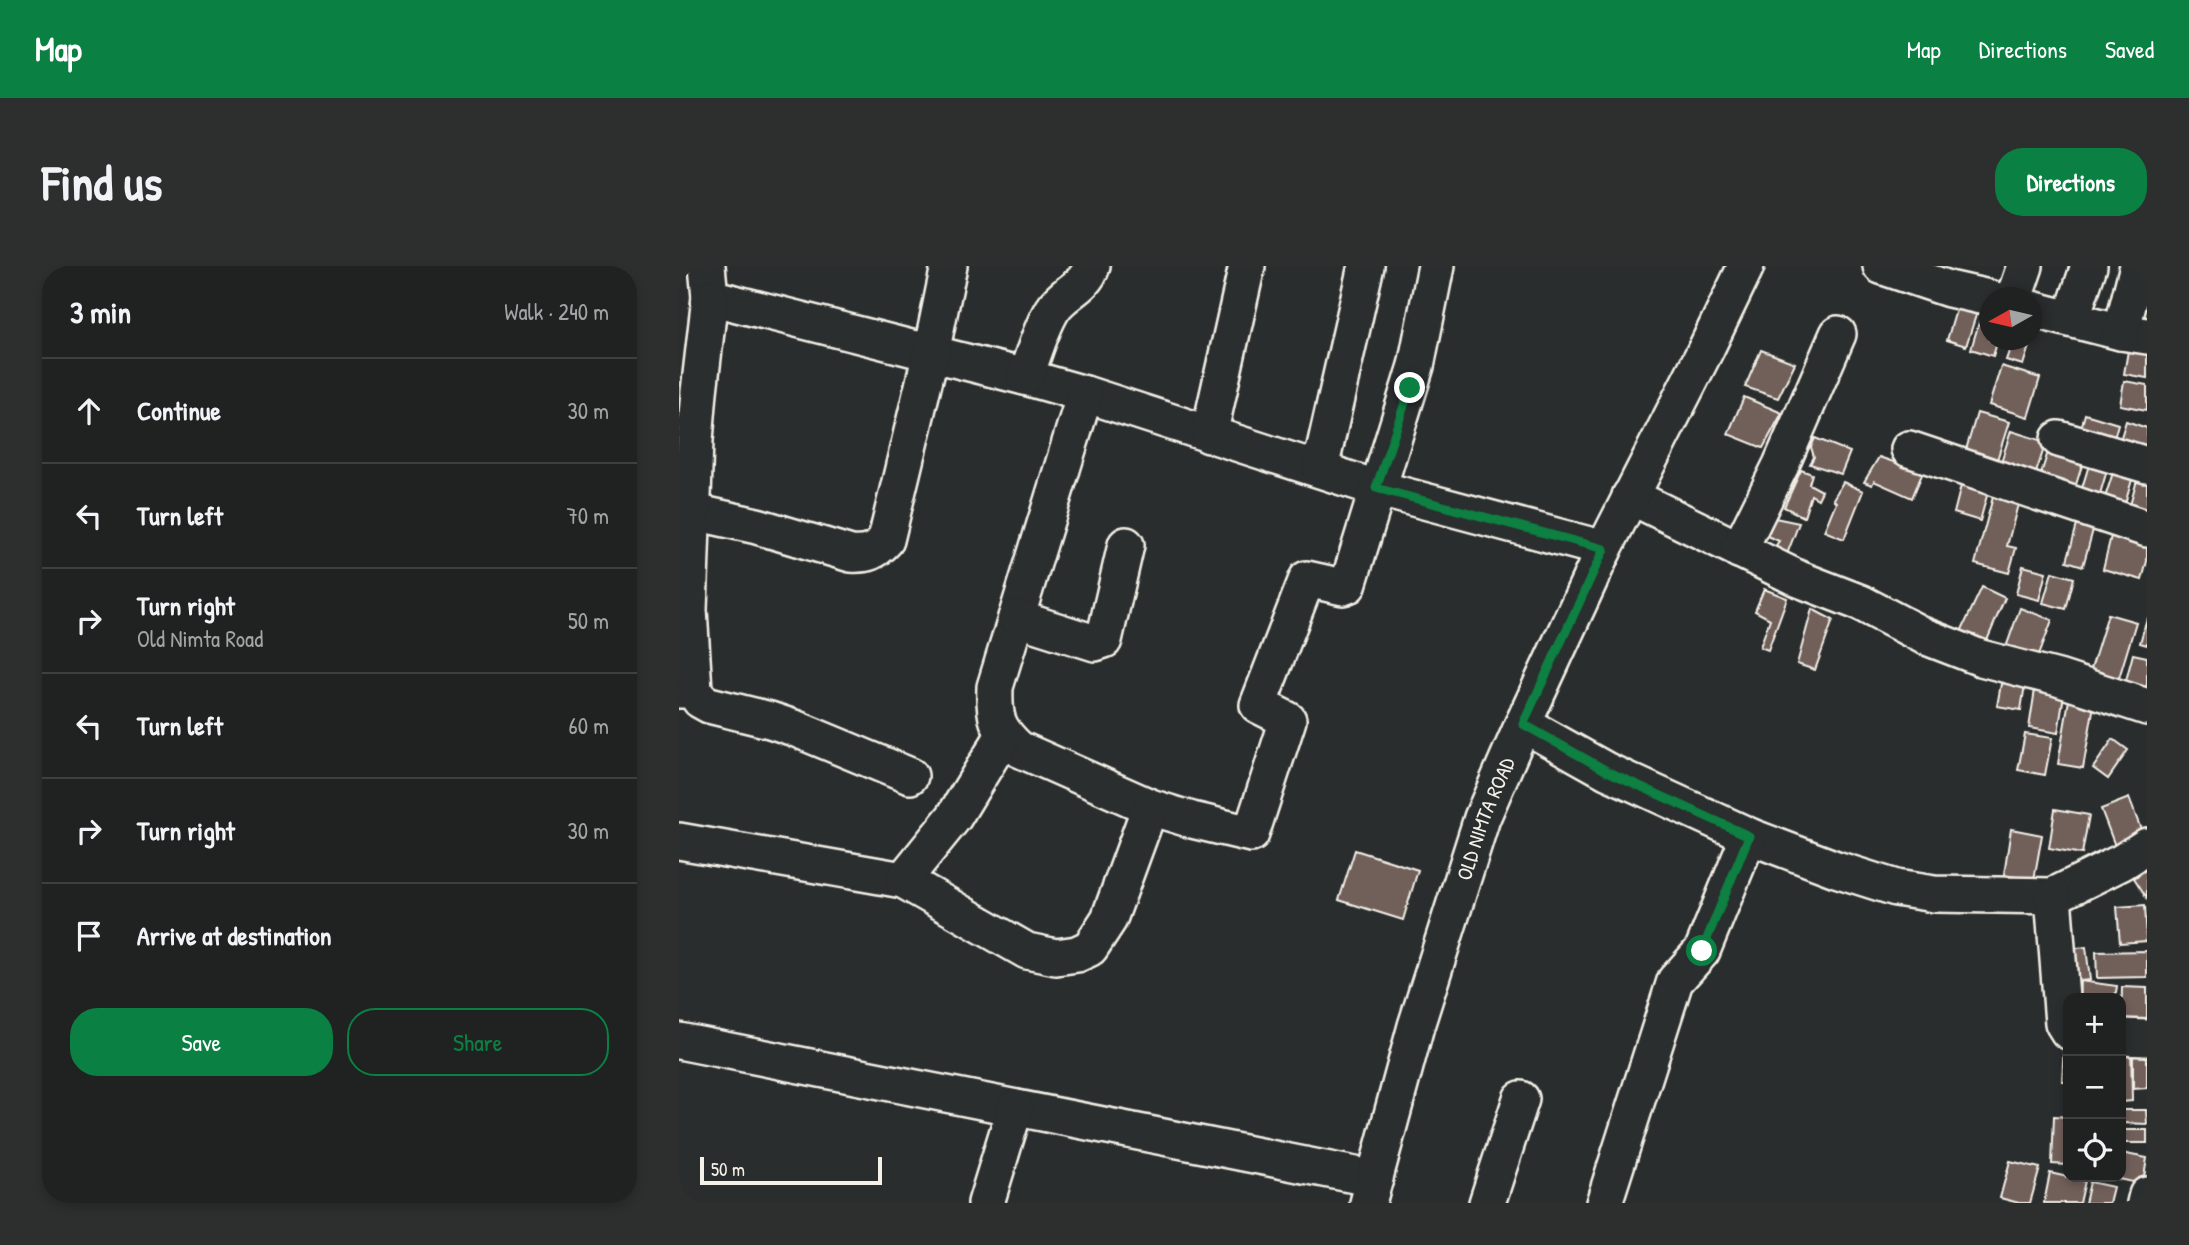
<!DOCTYPE html>
<meta charset="utf-8">
<style>
body{margin:0;font-family:"Patrick Hand",sans-serif;background:#2d2f2f;color:#f1f3f6}
.controls{position:absolute;right:21px;bottom:21px;display:grid;overflow:hidden;border-radius:14px;box-shadow:0 4px 10px #0003}
.controls button{width:63px;height:63px;display:grid;place-items:center;padding:0;border:0;border-bottom:2px solid #3d3f40;background:#202222;color:#f1f3f6;font:35px sans-serif}
.compass{position:absolute;left:1300px;top:21px;width:63px;height:63px;border-radius:50%;background:#202222;box-shadow:0 4px 10px #0003;rotate:262deg}
.scale{position:absolute;left:21px;bottom:18px;width:182px;box-sizing:border-box;padding-left:7px;border:4px solid #f4f1e8;border-top:0;font-size:19px;line-height:24px;white-space:nowrap;color:#f4f1e8;-webkit-text-stroke:5px #2a2d2e;paint-order:stroke}
.stop{position:absolute;width:21px;height:21px;margin:-16px;border:5px solid #0b8043;border-radius:50%;background:#fff}
.stop.end{background:#0b8043;border-color:#fff;box-shadow:0 2px 7px #0008}
.list{margin:0;padding:0;list-style:none}
h2{display:flex;justify-content:space-between;align-items:center;height:91px;margin:0;padding:0 28px;font-size:30px}
h2 small{font-size:23px;font-weight:400;color:#a2a4a5}
.list li{display:grid;grid-template-columns:46px 1fr auto;gap:21px;align-items:center;box-sizing:border-box;height:105px;padding:0 28px;border-top:2px solid #3d3f40}
.list b{display:block;font-size:26px;white-space:nowrap}
.list p{margin:0;font-size:23px;white-space:nowrap;color:#a2a4a5}
.list em{font-size:23px;font-style:normal;color:#a2a4a5}
.actions{display:flex;gap:14px;padding:21px 28px}
.actions a{flex:1;padding:16px 0;border:2px solid #0b8043;border-radius:28px;text-align:center;font-size:24px;color:#0b8043}
.actions .main{background:#0b8043;color:#fff}
.icon{flex:none;width:38px;height:38px;fill:none;stroke:currentColor;stroke-width:2;stroke-linecap:round;stroke-linejoin:round}
.map{position:relative;flex:none;width:1468px;height:937px;overflow:hidden;border-radius:28px}
header{display:flex;align-items:center;gap:42px;box-sizing:border-box;height:98px;padding:0 35px;background:#0b8043;color:#fff}
header strong{font-size:33px}
nav{display:flex;gap:38px;margin-inline-start:auto;font-size:24px}
.intro{display:flex;align-items:center;justify-content:space-between;box-sizing:border-box;height:168px;padding:0 42px}
h1{margin:0;font-size:49px}
.button{padding:18px 32px;border-radius:28px;background:#0b8043;color:#fff;font-size:24px;font-weight:700}
main{display:flex;gap:42px;padding:0 42px}
aside{flex:1;background:#202222;border-radius:28px;box-shadow:0 4px 10px #0003}
.map>svg:first-child{display:block}
</style>
<header>
<strong>Map</strong>
<nav><a>Map</a><a>Directions</a><a>Saved</a></nav>
</header>
<div class="intro"><h1>Find us</h1><a class="button">Directions</a></div>
<main>
<aside>
<h2>3 min<small>Walk · 240 m</small></h2>
<ul class="list">
<li><svg class="icon" aria-label="ahead" viewBox="0 0 24 24"><path d="M12 20V5M6 11l6-6 6 6"/></svg><div><b>Continue</b></div><em>30 m</em></li>
<li><svg class="icon" aria-label="left" viewBox="0 0 24 24"><path d="M17 20v-9H6M10 6l-5 5 5 5"/></svg><div><b>Turn left</b></div><em>70 m</em></li>
<li><svg class="icon" aria-label="right" viewBox="0 0 24 24"><path d="M7 20v-9h11M14 6l5 5-5 5"/></svg><div><b>Turn right</b><p>Old Nimta Road</p></div><em>50 m</em></li>
<li><svg class="icon" aria-label="left" viewBox="0 0 24 24"><path d="M17 20v-9H6M10 6l-5 5 5 5"/></svg><div><b>Turn left</b></div><em>60 m</em></li>
<li><svg class="icon" aria-label="right" viewBox="0 0 24 24"><path d="M7 20v-9h11M14 6l5 5-5 5"/></svg><div><b>Turn right</b></div><em>30 m</em></li>
<li><svg class="icon" aria-label="arrive" viewBox="0 0 24 24"><path d="M6 21V4h12l-3 4 3 4H6"/></svg><div><b>Arrive at destination</b></div></li>
</ul>
<div class="actions"><a class="main">Save</a><a>Share</a></div>
</aside>
<div class="map">
<svg width="1468" height="937" viewBox="0 0 1468 937">
<rect width="100%" height="100%" fill="#2a2d2e"/>
<filter id="ink" filterUnits="userSpaceOnUse"><feTurbulence type="fractalNoise" baseFrequency=".0143" numOctaves="2"/><feDisplacementMap in="SourceGraphic" scale="14" xChannelSelector="R" yChannelSelector="G"/><feConvolveMatrix kernelMatrix="1 2 1 2 8 2 1 2 1" color-interpolation-filters="sRGB"/></filter>
<g filter="url(#ink)">
<g fill="#715f5a" stroke="#f4f1e8" stroke-width="2">
<polygon points="1281,31 1301,37 1287,80 1268,74"/>
<polygon points="1306,37 1310,39 1310,74 1319,74 1314,90 1292,83"/>
<polygon points="1451,73 1468,76 1468,112 1445,108"/>
<polygon points="1334,74 1352,74 1344,99 1327,94"/>
<polygon points="1082,84 1116,97 1099,132 1066,121"/>
<polygon points="1322,100 1361,112 1349,151 1310,139"/>
<polygon points="1445,115 1468,119 1468,144 1441,139"/>
<polygon points="1065,131 1103,147 1084,182 1049,168"/>
<polygon points="1298,147 1330,156 1317,197 1286,187"/>
<polygon points="1406,148 1439,158 1432,183 1399,173"/>
<polygon points="1447,155 1468,162 1468,179 1464,192 1438,184"/>
<polygon points="1332,165 1367,176 1355,213 1320,202"/>
<polygon points="1136,172 1171,186 1162,208 1131,198 1135,191 1132,181"/>
<polygon points="1371,179 1406,190 1394,228 1359,218"/>
<polygon points="1413,189 1431,194 1418,238 1400,232"/>
<polygon points="1200,191 1244,206 1233,232 1195,215 1193,219 1185,216"/>
<polygon points="1438,194 1457,200 1443,248 1423,241"/>
<polygon points="1462,200 1468,201 1468,255 1448,250"/>
<polygon points="1122,204 1133,208 1130,218 1143,225 1139,233 1132,229 1125,251 1105,241"/>
<polygon points="1285,208 1312,215 1301,255 1275,247"/>
<polygon points="1164,216 1184,225 1165,273 1145,265 1157,236 1154,233"/>
<polygon points="1318,216 1343,223 1328,280 1337,282 1330,307 1296,298"/>
<polygon points="1401,248 1417,253 1404,300 1388,295"/>
<polygon points="1096,252 1120,257 1103,301 1093,285 1100,275 1088,270"/>
<polygon points="1432,270 1468,280 1468,295 1463,314 1424,303"/>
<polygon points="1344,300 1367,306 1360,334 1337,328"/>
<polygon points="1373,306 1395,312 1387,343 1364,337"/>
<polygon points="1303,321 1326,332 1304,384 1279,372"/>
<polygon points="1085,323 1108,332 1089,384 1081,381 1091,353 1076,345"/>
<polygon points="1341,342 1373,354 1356,399 1325,387"/>
<polygon points="1133,343 1154,354 1136,404 1118,398"/>
<polygon points="1429,348 1457,356 1436,425 1408,416"/>
<polygon points="1468,352 1468,379 1461,377"/>
<polygon points="1454,388 1468,391 1468,418 1465,428 1445,422"/>
<polygon points="1324,407 1347,412 1342,444 1318,440"/>
<polygon points="1357,417 1386,422 1379,467 1350,462"/>
<polygon points="1391,428 1416,433 1404,502 1379,498"/>
<polygon points="1346,468 1373,472 1366,509 1339,504"/>
<polygon points="1434,473 1449,484 1429,513 1414,502"/>
<polygon points="1450,532 1464,569 1436,580 1422,543"/>
<polygon points="1376,543 1410,549 1403,588 1370,582"/>
<polygon points="1332,563 1363,569 1355,614 1325,609"/>
<polygon points="676,584 739,604 724,654 660,634"/>
<polygon points="1468,603 1468,632 1455,612"/>
<polygon points="1466,639 1468,675 1441,677 1438,641"/>
<polygon points="1407,681 1411,714 1392,716 1388,683"/>
<polygon points="1468,685 1468,711 1418,712 1417,686"/>
<polygon points="1401,715 1438,720 1436,732 1400,732"/>
<polygon points="1443,721 1468,722 1468,765 1442,764"/>
<polygon points="1442,777 1452,777 1453,835 1442,836"/>
<polygon points="1454,777 1468,777 1468,822 1454,823"/>
<polygon points="1385,779 1389,780 1389,815 1383,815"/>
<polygon points="1442,844 1467,844 1468,858 1442,857"/>
<polygon points="1375,850 1389,851 1389,899 1373,898"/>
<rect x="1442" y="864" width="26" height="13"/>
<polygon points="1442,887 1468,892 1464,918 1429,911 1442,911"/>
<polygon points="1331,895 1361,902 1351,937 1340,937 1321,932"/>
<polygon points="1371,907 1406,915 1401,937 1365,937"/>
<polygon points="1411,916 1434,921 1430,937 1406,937"/>
</g>
<g fill="none" stroke-linecap="round" stroke-linejoin="round">
<defs>
<g id="minor">
<polyline points="28,0 31,31 346,111 406,128 697,222 925,283"/>
<polyline points="1202,0 1270,23 1310,32"/>
<polyline points="1335,32 1346,0"/>
<polyline points="1352,43 1442,66 1468,70"/>
<polyline points="1392,53 1410,0"/>
<polyline points="1442,66 1459,0"/>
<path d="M346 111C355 89 361 64 373 44 384 26 406 22 413 0"/>
<path d="M406 128 316 421C315 451 317 462 340 483L471 541 513 554 572 568 609 454 579 439 628 313 664 321 669 319 737 100 757 0"/>
<polyline points="530,169 568,0"/>
<polyline points="1380,173 1468,199"/>
<polyline points="1230,183 1468,263"/>
<polyline points="641,203 687,0"/>
<polyline points="951,230 1120,313 1182,337 1245,370 1302,392 1379,412 1468,441"/>
<path d="M15 246 78 260 172 288C189 289 196 286 207 274L252 87 270 0"/>
<polyline points="1060,284 1102,199 1159,68"/>
<polyline points="337,352 416,377 425,374 447,279"/>
<polyline points="0,424 15,424 10,344 16,174 20,126 31,31"/>
<polyline points="15,424 21,434 30,439 91,454 115,462 231,510"/>
<polyline points="844,458 928,505 1070,570 1157,603 1217,622 1255,628 1374,630 1443,596 1468,580"/>
<polyline points="0,575 224,614 348,685 377,691 398,688 411,682 430,653 471,541"/>
<polyline points="224,614 275,551 325,469"/>
<polyline points="1374,630 1384,757 1389,765"/>
<polyline points="1442,771 1468,772"/>
<polyline points="0,775 696,913"/>
<polyline points="307,937 336,842"/>
<path id="s1" d="M689 937 737 760 803 552 844 458 925 283 1027 83 1067 0"/>
<polyline points="808,937 842,833"/>
<polyline points="925,937 996,715 1023,685 1070,570"/>
<polyline points="1466,937 1468,929"/>
</g>
</defs>
<use href="#minor" stroke="#f4f1e8" stroke-width="40"/>
<use href="#minor" stroke="#2a2d2e" stroke-width="35"/>
</g>
</g>
<g fill="none" stroke-linecap="round" stroke-linejoin="round" filter="url(#ink)">
<polyline stroke="#0b8043" stroke-width="9" points="731,122 697,222 925,283 844,458 928,505 1070,570 1023,685"/>
</g>
<g text-anchor="middle" dominant-baseline="central" stroke-width="5" stroke-linejoin="round" paint-order="stroke">
<g font-size="21" fill="#f4f1e8" stroke="#2a2d2e">
<text stroke="none"><textPath href="#s1" startOffset="402">OLD NIMTA ROAD</textPath></text>
</g>
</g>
</svg>
<div class="controls">
<button>+</button>
<button>−</button>
<button><svg class="icon" aria-label="locate" viewBox="0 0 24 24"><circle cx="12" cy="12" r="6"/><path d="M12 2v4M12 18v4M2 12h4M18 12h4"/></svg></button>
</div>
<svg class="compass" viewBox="-18 -18 36 36"><path d="M0-13l5 13h-10z" fill="#e53935"/><path d="M0 13l5-13h-10z" fill="#a2a4a5"/></svg>
<div class="scale">50 m</div>
<div class="stop" style="left:1023px;top:685px"></div>
<div class="stop end" style="left:731px;top:122px"></div>
</div>
</main>
